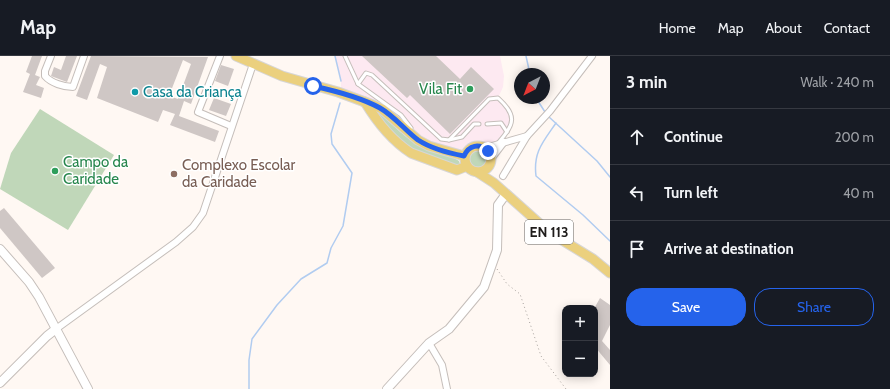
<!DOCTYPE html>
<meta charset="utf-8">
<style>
body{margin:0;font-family:Cabin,sans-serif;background:#242831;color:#f1f3f6}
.controls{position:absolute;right:12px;bottom:12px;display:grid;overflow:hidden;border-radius:8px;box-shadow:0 2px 10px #0003}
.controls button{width:36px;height:36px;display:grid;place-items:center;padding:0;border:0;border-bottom:1px solid #363941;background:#171b24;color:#f1f3f6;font:20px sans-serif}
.compass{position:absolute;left:514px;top:12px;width:36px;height:36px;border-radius:50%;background:#171b24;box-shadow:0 2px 10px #0003;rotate:222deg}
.stop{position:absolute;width:12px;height:12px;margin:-9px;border:3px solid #2563eb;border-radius:50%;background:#fff}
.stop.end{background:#2563eb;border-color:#fff;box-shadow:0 1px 4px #0008}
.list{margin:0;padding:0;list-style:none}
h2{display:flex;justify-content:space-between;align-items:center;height:52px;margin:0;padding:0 16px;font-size:17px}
h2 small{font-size:13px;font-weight:400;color:#9ea1a6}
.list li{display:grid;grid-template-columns:26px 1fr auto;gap:12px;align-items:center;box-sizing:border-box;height:56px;padding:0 16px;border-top:1px solid #363941}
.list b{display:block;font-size:15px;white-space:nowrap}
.list em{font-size:13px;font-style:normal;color:#9ea1a6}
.actions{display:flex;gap:8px;padding:12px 16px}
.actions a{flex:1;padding:9px 0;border:1px solid #2563eb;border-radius:16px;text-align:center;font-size:14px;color:#2563eb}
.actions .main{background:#2563eb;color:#fff}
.icon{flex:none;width:22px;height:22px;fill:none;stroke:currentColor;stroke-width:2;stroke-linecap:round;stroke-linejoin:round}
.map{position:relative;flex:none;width:610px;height:333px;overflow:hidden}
header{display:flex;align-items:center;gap:24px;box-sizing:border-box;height:56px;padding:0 20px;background:#171b24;border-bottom:1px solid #363941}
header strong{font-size:19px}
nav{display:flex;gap:22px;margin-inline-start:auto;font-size:14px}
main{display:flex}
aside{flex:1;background:#171b24}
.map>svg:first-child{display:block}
</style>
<header>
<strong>Map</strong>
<nav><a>Home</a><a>Map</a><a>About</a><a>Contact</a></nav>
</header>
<main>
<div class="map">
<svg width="610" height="333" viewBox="0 0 610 333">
<rect width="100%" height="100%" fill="#fff8f3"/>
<polygon fill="#fde9f1" points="335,0 500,0 504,20 503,31 498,42 512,58 511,71 497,88 485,92 477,90 473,91 466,96 443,95 398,67 341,37 341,25"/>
<g fill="#c0d7b9">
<polygon points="40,53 114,99 68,174 0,133 11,97"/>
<path d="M375 55H377C390 66 402 79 416 88 426 93 455 101 459 105L460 108 457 110 417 96 396 82Z"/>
<circle cx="478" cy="104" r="9"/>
</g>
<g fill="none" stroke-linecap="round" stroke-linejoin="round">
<g stroke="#b1ccf0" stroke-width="1.5">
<polyline points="335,0 341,25"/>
<polyline points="526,0 530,18"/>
<polyline points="536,42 545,56"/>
<polyline points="549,61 597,105 610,121"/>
<path d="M556 67C543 86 533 96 536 120L583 159 610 185"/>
<polyline points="249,333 249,304 252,283 277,249 301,223 327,207 331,192 343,170 352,117 332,88 331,78 340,47"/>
</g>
</g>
<g fill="#cfc7c5" fill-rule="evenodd">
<polygon points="32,0 42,0 35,19 40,21 36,29 44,32 41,42 23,36 30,18 26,16"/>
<polygon points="66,0 77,0 67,26 51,20 54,11 61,14"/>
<path d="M91 0 208 1 191 48 184 45 179 60 219 75 215 86 170 69 175 58 163 54 158 66 97 42 107 11 100 8 87 44 76 40ZM183 4 191 8 178 43 169 40Z"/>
<polygon points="362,0 436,0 460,23 471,11 494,33 450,78 410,39 407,42"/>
<polygon points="221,9 234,13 228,30 215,25"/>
<polygon points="214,42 231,48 226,60 209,54"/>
<polygon points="4,152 55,212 42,222 0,172 0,155"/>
<polygon points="600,242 610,249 610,269 602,285 610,294 610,309 595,291 595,251"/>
</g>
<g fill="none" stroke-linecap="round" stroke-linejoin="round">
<defs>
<g id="lane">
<polyline points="345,0 358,28 401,59 411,72"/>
<path d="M358 28 366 17 372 19 441 83 449 84 489 43 498 42C517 59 515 68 499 86"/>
<polyline points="487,68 501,67 507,76"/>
<polyline points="449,84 462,81 474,68 479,68"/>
</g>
<g id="street">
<path d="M51 0 45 15V20C51 27 64 31 73 31L84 0"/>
<polyline points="220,0 198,56 231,70"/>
<polyline points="485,92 527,80 550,55 592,0"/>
<polyline points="491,103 504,86"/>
<polyline points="503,120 527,80"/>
<polyline points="56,273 176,186 193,171 203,157 253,8"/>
<polyline points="429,287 442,309 447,333"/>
</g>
<g id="secondary">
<polyline points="0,193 29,226 39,241 88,333"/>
<polyline points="0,327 47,280 56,273"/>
<polyline points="387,333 429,287 449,273 484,231 497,194 498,149 506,138"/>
</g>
<g id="primary">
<polyline points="236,0 282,20 338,36 373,49 382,53 418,84 429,90 464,100"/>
<path d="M365 46C377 66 391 84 411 97L457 114 467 110"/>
<circle cx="478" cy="103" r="13"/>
<polyline points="477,116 494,127 549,176 593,203 610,217"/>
</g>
</defs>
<use href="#lane" stroke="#c5beba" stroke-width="5"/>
<use href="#street" stroke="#c5beba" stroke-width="8"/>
<use href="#secondary" stroke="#c5beba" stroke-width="10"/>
<use href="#primary" stroke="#d7d6d6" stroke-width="11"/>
<polyline stroke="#a5a09c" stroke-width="1" stroke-dasharray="1 3" stroke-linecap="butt" points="497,213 507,228 520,238 541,300 566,333"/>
<use href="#lane" stroke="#fff" stroke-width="3"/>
<use href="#street" stroke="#fff" stroke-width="6"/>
<use href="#secondary" stroke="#fff" stroke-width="8"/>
<use href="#primary" stroke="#ebd07e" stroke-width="9"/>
</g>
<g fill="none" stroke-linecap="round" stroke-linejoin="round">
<path stroke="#2563eb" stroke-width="5" d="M313 30C336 35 360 41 380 52 394 60 405 74 418 84 432 93 448 97 464 100 469 89 479 87 488 95"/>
</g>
<g fill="#2e9e5b" stroke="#fff" stroke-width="1.5">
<circle cx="470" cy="33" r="4"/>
<circle cx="55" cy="115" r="4"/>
</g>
<circle fill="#0f9aa8" stroke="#fff" stroke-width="1.5" cx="135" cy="36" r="4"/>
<circle fill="#8d6e63" stroke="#fff" stroke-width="1.5" cx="174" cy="118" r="4"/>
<g text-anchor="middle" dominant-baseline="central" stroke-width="3" stroke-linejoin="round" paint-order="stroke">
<rect fill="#fff" stroke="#62605f" stroke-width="1" x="525" y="164" width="48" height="24" rx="3"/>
<g font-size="14" font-weight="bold" fill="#1f1c1b">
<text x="549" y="176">EN 113</text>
</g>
<g font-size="15" fill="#27864d" stroke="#fff" text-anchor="end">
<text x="462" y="33">Vila Fit</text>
<text x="63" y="106" text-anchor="start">Campo da<tspan x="63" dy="17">Caridade</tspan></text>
</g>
<g font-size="15" fill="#0d838f" stroke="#fff" text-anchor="start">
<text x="143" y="36">Casa da Criança</text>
</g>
<g font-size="15" fill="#785e54" stroke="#fff" text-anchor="start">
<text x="182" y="109">Complexo Escolar<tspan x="182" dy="17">da Caridade</tspan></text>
</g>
</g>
</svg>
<div class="controls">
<button>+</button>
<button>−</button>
</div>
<svg class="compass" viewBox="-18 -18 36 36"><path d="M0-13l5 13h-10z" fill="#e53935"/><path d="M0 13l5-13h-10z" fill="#9ea1a6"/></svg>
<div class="stop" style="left:313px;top:30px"></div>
<div class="stop end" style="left:488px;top:95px"></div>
</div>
<aside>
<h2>3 min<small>Walk · 240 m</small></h2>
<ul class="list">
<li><svg class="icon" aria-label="ahead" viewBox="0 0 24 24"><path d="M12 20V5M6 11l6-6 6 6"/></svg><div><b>Continue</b></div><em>200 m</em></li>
<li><svg class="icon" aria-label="left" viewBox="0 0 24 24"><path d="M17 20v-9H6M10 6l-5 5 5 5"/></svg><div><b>Turn left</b></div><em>40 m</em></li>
<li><svg class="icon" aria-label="arrive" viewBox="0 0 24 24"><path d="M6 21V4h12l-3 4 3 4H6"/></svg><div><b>Arrive at destination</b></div></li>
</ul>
<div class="actions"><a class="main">Save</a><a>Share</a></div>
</aside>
</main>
